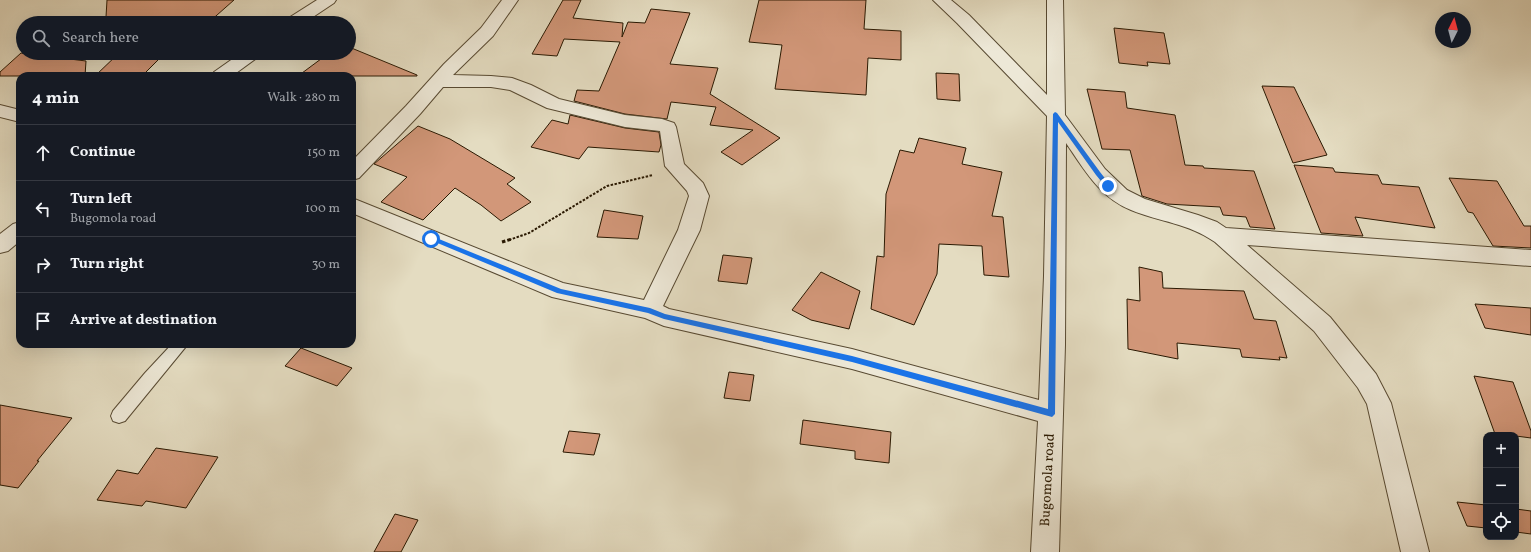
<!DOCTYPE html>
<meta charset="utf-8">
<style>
body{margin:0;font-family:Vollkorn,serif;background:#20242c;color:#f1f3f6}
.controls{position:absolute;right:12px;bottom:12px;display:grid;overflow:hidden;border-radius:8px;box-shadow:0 4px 16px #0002}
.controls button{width:36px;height:36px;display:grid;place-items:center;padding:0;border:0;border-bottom:1px solid #363941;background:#171b24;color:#f1f3f6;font:20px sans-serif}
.compass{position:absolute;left:1435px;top:12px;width:36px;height:36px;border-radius:50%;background:#171b24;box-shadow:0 4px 16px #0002;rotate:6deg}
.stop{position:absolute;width:12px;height:12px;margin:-9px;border:3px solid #1a73e8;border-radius:50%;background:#fff}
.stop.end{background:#1a73e8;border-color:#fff;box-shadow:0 1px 4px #0008}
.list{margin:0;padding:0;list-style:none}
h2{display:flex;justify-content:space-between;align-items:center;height:52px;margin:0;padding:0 16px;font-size:17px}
h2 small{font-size:13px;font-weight:400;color:#9ea1a6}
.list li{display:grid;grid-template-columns:26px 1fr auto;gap:12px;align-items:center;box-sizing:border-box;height:56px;padding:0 16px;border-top:1px solid #363941}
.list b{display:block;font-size:15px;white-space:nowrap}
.list p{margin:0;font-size:13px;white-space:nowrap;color:#9ea1a6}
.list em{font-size:13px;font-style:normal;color:#9ea1a6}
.icon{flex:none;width:22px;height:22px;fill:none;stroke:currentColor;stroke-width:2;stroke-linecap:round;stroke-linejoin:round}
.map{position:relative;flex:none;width:1531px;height:552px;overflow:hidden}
.search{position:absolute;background:#171b24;box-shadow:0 4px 16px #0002;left:16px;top:16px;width:340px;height:44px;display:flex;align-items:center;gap:10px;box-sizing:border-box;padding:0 14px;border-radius:22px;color:#9ea1a6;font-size:15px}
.panel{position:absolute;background:#171b24;box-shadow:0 4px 16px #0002;left:16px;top:72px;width:340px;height:276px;border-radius:12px}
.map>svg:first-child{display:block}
</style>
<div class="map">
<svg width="1531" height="552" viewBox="0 0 1531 552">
<rect width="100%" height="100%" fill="#e4dcc1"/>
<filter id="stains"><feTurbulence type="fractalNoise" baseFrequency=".005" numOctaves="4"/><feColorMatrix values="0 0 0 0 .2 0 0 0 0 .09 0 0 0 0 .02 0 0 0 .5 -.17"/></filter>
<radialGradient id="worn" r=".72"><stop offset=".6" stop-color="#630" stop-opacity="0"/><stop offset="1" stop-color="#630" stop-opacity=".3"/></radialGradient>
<g fill="#d29779" stroke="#2a1902">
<polygon points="107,0 234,0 208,23 151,23 153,21 106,17"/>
<polygon points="563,0 581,0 573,18 623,23 622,37 628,22 645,23 651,9 690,13 670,64 718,68 710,94 780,138 742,165 721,152 753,130 710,125 716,107 671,102 667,119 625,114 574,101 577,90 599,91 620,42 564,39 557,56 532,54"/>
<polygon points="759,0 866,0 864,29 901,31 901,60 868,58 866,95 775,89 782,45 749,42"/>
<polygon points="1114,28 1164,33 1170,64 1147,62 1148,66 1119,63"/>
<polygon points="349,47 417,75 417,76 298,76 329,53 349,53"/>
<polygon points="21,53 86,61 85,76 0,76 0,72"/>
<polygon points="119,53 165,53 142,76 95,76"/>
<polygon points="936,73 959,74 960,101 937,99"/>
<polygon points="1262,86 1294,87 1327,155 1293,163"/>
<polygon points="1087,89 1125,92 1127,108 1175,115 1185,165 1203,166 1204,168 1254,171 1275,229 1250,227 1246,217 1223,215 1220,207 1167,204 1142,196 1130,150 1102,149"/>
<polygon points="570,115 625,128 659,132 661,145 659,152 588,147 579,159 531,147 552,120 568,124"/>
<polygon points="418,126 450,139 515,178 507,184 531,202 501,221 481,205 455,188 423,220 381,202 407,177 374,164"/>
<polygon points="919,138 966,148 962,164 1002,172 992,216 1003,217 1009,277 984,275 982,246 939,244 937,274 914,325 871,309 877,256 884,257 886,194 900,150 914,153"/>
<polygon points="1294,165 1333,168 1335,172 1378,175 1382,184 1419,187 1435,228 1355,217 1363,236 1321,233"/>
<polygon points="1449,178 1497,181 1524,226 1531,226 1531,248 1493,246 1473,213 1468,212"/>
<polygon points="604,210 643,216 638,239 597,237"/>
<polygon points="723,255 752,258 747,284 718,281"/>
<polygon points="1139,267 1162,272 1163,288 1244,291 1254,319 1276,321 1287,358 1279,357 1280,360 1242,357 1240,349 1177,343 1178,359 1128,349 1127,299 1140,301"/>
<polygon points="821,272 860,291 849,329 811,320 792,310"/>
<polygon points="1475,304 1531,308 1531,335 1485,328"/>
<polygon points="301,348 352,368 337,386 285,366"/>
<polygon points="729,372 754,375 750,401 724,398"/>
<polygon points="1474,376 1513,382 1531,431 1531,438 1516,436 1516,435 1495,434"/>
<polygon points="0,405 72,418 37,461 39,461 18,488 0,485"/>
<polygon points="803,420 891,432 889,463 855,459 855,451 800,444"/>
<polygon points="569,431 600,434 594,455 563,452"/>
<polygon points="156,448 218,457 186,508 146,501 142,506 97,500 117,470 138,474"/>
<polygon points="1457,502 1486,505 1486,528 1467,526"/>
<polygon points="1516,509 1531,511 1531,534 1516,532"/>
<polygon points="395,514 418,520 401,552 374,552"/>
</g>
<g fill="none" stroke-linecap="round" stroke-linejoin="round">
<defs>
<polygon id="lane" points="172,344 188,344 125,421 119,423 113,421 111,416 113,411 145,373"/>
<g id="street">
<polygon points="317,0 336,0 334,3 304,23 285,23 287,19"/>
<path d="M502 0H518L493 36 453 75 491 76 512 78 531 85 559 99 625 115 662 119 674 123 676 127 684 164 703 183 709 196 700 230 663 306 669 309 852 349 1039 400 1044 276 1047 116 957 23 933 0H951L969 15 1047 95V0H1063L1065 115 1105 169 1127 190 1145 199 1198 215 1217 222 1226 228 1531 250V266L1247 245 1330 317 1376 374 1391 403 1429 552H1401L1367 404 1358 388 1314 331 1215 242C1188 223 1160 222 1131 210 1100 198 1084 169 1066 143L1065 345 1059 552H1031L1038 421 852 369 664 326 645 318 552 297 352 213V198L563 283 644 300 678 230 689 196 687 191 665 166 660 131 625 127 547 108 510 90 491 87H443L420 114 359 178 352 180V161L406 106 444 64 481 28Z"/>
<polygon points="241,53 261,53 258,57 232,76 211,76 214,72"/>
<polygon points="0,105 20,110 20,122 0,117"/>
<polygon points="20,222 20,241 8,251 0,253 0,234 13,224"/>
</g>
</defs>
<use href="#lane" stroke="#584a32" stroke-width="2"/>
<use href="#street" stroke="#584a32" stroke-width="2"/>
<polyline stroke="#2a1902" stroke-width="2" stroke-dasharray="2.5 1.5" stroke-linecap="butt" points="509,240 529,233 607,186 653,175"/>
<polyline stroke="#2a1902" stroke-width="3" stroke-dasharray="3.5 2" stroke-linecap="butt" points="502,242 512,239"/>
<use href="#lane" fill="#ede8d7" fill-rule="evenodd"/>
<use href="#street" fill="#ede8d7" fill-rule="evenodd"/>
</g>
<polygon fill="#1a73e8" points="1055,112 1057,113 1100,172 1111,186 1106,187 1096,175 1058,122 1055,414 1052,417 852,362 664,319 648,313 557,293 428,239 431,236 434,237 561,289 650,308 665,314 852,356 1048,409 1053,114"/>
<g text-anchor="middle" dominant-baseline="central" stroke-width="3" stroke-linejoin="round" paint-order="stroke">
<g font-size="14" fill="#2a1902" stroke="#ede8d7">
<text transform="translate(1048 480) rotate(-87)">Bugomola road</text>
</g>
</g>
<rect width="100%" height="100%" filter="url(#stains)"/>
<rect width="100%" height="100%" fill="url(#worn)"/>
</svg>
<div class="controls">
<button>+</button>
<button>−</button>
<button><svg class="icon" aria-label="locate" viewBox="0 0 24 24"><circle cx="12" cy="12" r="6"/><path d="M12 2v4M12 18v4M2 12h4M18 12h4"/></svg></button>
</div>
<svg class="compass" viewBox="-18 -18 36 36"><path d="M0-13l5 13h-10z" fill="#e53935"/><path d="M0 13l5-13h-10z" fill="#9ea1a6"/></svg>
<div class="stop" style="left:431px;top:239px"></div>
<div class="stop end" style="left:1108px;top:186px"></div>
<div class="search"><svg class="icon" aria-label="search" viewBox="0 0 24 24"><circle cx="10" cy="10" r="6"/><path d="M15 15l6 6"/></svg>Search here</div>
<section class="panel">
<h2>4 min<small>Walk · 280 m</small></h2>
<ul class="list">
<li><svg class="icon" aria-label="ahead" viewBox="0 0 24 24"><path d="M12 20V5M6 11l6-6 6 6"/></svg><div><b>Continue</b></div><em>150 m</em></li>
<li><svg class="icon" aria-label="left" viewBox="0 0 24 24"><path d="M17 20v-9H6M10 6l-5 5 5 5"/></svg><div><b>Turn left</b><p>Bugomola road</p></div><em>100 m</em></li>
<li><svg class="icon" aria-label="right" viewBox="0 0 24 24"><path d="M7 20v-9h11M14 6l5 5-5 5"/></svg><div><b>Turn right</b></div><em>30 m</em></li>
<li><svg class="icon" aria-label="arrive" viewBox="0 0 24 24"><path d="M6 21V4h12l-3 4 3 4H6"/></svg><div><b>Arrive at destination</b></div></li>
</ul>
</section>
</div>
